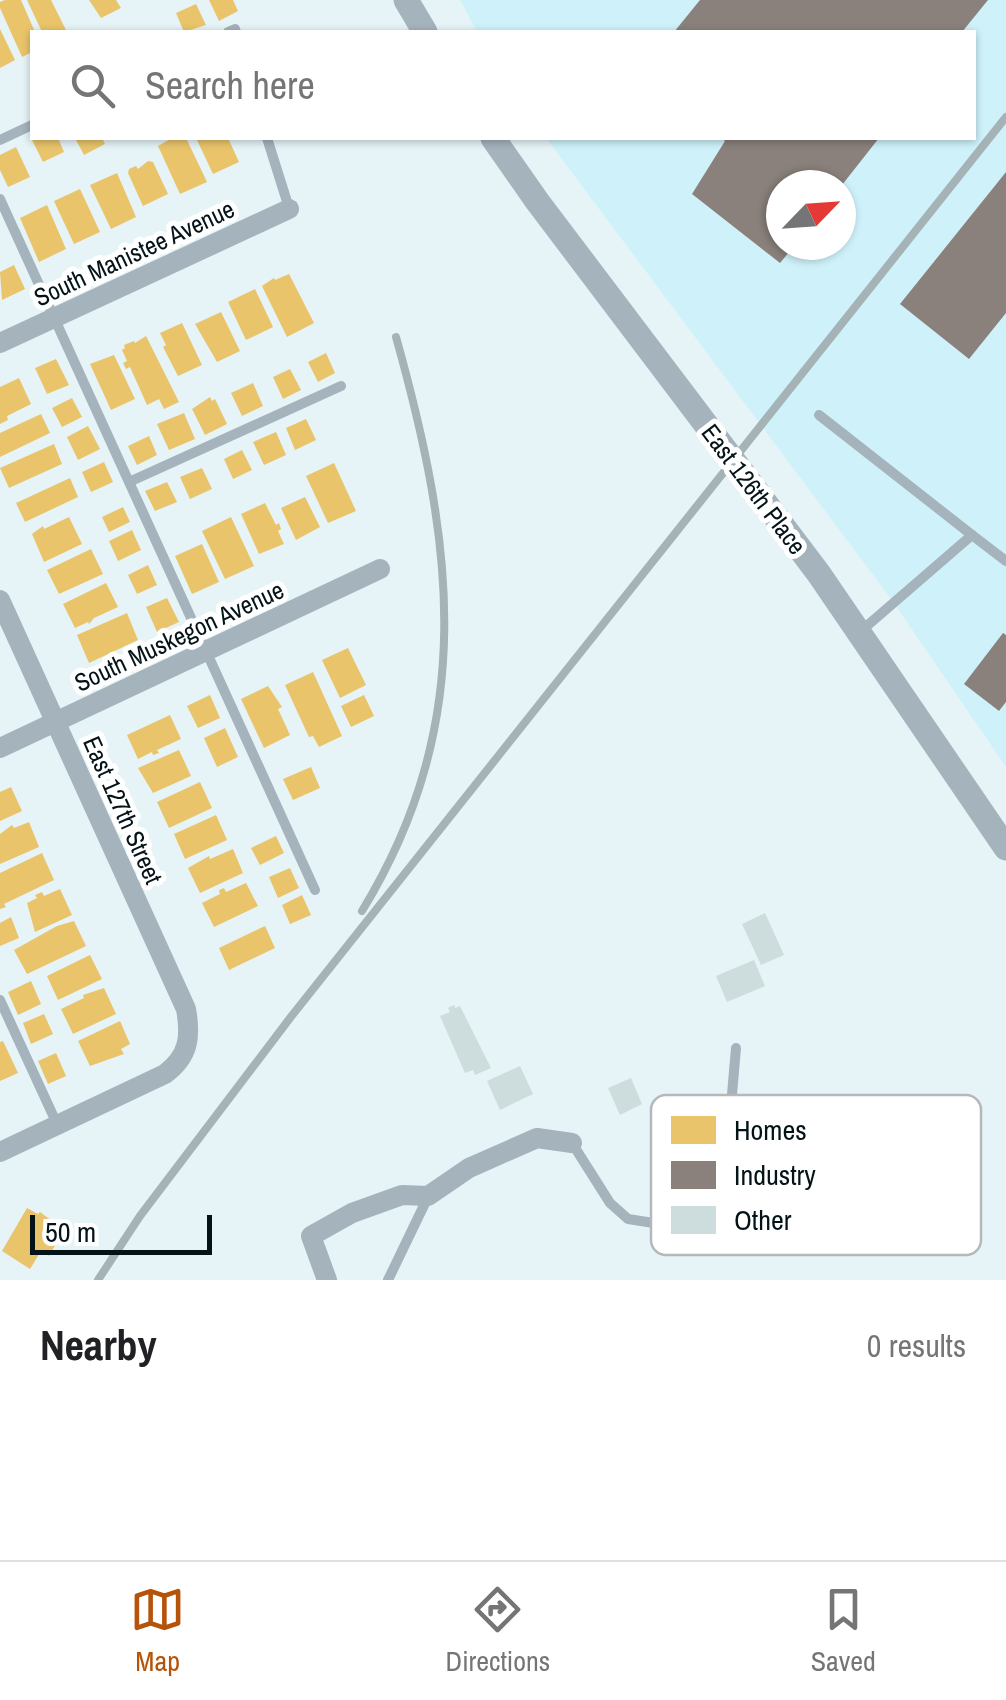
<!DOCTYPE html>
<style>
body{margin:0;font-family:"Archivo Narrow",sans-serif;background:#f2f2f2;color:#202124}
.compass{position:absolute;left:766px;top:170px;width:90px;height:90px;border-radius:50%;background:#fff;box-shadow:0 2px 8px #0004;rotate:65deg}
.scale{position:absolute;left:30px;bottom:25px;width:182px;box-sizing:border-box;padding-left:10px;border:5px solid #041317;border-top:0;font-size:28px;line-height:35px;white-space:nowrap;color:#041317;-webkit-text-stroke:8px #fff;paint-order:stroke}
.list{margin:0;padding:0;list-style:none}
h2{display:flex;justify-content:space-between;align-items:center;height:130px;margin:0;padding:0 40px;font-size:42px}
h2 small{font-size:32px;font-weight:400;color:#757577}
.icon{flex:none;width:55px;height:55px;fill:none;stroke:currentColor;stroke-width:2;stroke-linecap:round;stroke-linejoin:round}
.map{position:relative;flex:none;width:1006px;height:1280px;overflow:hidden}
.search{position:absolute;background:#fff;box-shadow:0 2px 8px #0004;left:30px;right:30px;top:30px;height:110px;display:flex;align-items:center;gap:25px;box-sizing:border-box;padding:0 35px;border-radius:0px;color:#757577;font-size:38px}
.sheet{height:280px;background:#fff}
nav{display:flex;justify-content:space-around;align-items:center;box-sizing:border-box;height:140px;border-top:2px solid #e0e0e0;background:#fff;font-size:28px;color:#757577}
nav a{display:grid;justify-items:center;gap:5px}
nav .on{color:#b45309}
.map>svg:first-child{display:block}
</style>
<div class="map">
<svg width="1006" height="1280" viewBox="0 0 1006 1280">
<rect width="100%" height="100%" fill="#e6f4f7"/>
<path fill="#cff2fa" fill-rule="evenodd" d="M460 0H1006V767L891 599 546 138H974V32H477ZM781 185H841V245H781Z"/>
<g fill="#e9c46a">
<polygon points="5,0 21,0 35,32 32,32 32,52 22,57 0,8 0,2"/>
<polygon points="27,0 51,0 67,32 42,32"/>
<polygon points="89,0 116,0 121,8 101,18"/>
<polygon points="209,0 233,0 238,11 219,21"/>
<polygon points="196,4 206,25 184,32 176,13"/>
<polygon points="0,29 15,60 0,68"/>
<polygon points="37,138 58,138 64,152 43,162 32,140"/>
<polygon points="75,138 102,138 105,144 84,155"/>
<polygon points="172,138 186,138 207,182 180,194 158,146"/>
<polygon points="202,138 228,138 239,162 213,174 197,140"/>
<polygon points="16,147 30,177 8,187 0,170 0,155"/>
<polygon points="148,161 153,162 168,194 143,206 128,173 129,169 136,166 138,169"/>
<polygon points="117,173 136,217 111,229 90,185"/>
<polygon points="80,189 100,232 74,244 54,201"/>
<polygon points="47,205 66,249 39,262 20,218"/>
<polygon points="14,265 25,289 2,300 0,272"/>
<polygon points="289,274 314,323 287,337 262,286 274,278 275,280"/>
<polygon points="255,289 273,327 246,340 228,302"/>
<polygon points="221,312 240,351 217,362 195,324"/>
<polygon points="182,323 202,365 178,376 163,347 166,345 160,333"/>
<polygon points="146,336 179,402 164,409 159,399 147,405 130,367 126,369 123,363 127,361 122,350 125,348 124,345 134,341 135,343"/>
<polygon points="326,353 335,373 318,382 308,362"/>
<polygon points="114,355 135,399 111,410 90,364"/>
<polygon points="56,359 69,385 47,394 35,368"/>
<polygon points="290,369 301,390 283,399 273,377"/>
<polygon points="19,378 31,404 7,416 8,420 0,424 0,387"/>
<polygon points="253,383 263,406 242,416 231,393"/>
<polygon points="210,397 212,401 215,399 227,424 205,435 192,409"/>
<polygon points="72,398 82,417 62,427 52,408"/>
<polygon points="184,413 195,439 169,450 157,424"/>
<polygon points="41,414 50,433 0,457 0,433"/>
<polygon points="306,419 316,440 295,450 286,428"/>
<polygon points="88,426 100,449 78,460 67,437"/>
<polygon points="276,432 286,455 264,465 253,442"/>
<polygon points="149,436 157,455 137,465 128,446"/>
<polygon points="54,444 62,464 9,488 0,468"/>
<polygon points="242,450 252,470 233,479 224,459"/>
<polygon points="104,462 113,482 91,492 82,472"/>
<polygon points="334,463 356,511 328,523 306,476"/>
<polygon points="202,468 212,489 190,499 180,477"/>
<polygon points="70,478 78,497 25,522 16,503"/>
<polygon points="167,482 177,502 155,511 145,491"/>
<polygon points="305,497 320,527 296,540 281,508"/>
<polygon points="265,503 276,525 279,523 281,529 278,531 284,544 259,554 241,514"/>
<polygon points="123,507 130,522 109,532 102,517"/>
<polygon points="69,517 82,544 44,562 32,534 43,526 44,529"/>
<polygon points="231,517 254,566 225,579 202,531"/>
<polygon points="132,530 141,550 118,561 109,541"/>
<polygon points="202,544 219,582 192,594 175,556"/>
<polygon points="91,549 103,574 59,594 47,570"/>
<polygon points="148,565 157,585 137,594 128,575"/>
<polygon points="106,583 118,607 94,618 89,624 88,622 75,628 63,604"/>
<polygon points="167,598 179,622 157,632 146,607"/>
<polygon points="127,613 138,640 89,663 77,635"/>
<polygon points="348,648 366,685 340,698 322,660"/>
<polygon points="313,672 342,736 319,747 313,736 309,737 285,685"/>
<polygon points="268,686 282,707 278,709 290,735 264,748 241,699"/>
<polygon points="210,695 220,718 198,728 187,706"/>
<polygon points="364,695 374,716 351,727 341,706"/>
<polygon points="170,715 181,739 157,750 159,753 153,755 152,752 138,759 127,735"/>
<polygon points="225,728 238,757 217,767 204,738"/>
<polygon points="179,750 191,776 153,793 138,768"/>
<polygon points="311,767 320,788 293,800 283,779"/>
<polygon points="200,782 212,808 169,828 157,802"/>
<polygon points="11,787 22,811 0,821 0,792"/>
<polygon points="216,815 227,840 185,859 174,834"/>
<polygon points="29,822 39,847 0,864 0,834 12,825 14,828"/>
<polygon points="276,836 284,853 260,865 251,848"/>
<polygon points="233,849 243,873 200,893 188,868 209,856 210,859"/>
<polygon points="42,853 54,880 4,904 6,907 0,909 0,873"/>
<polygon points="290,868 299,888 278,898 269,877"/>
<polygon points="246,883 258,906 214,927 202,903 220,894 219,890 224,888 226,892"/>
<polygon points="60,889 72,915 35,932 27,903 37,898 35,895 42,892 44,896"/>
<polygon points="302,895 311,915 290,924 282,905"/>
<polygon points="11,917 19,938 0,946 0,923"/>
<polygon points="74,921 86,946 27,974 14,950 57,926"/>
<polygon points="265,926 275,948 229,970 219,948"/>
<polygon points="90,955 102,979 58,1000 47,976"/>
<polygon points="31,981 41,1004 18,1015 8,992"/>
<polygon points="104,988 116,1014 73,1034 61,1009 84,998 83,995"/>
<polygon points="44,1014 53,1034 31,1044 23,1023"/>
<polygon points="120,1021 130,1044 121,1049 124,1054 90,1066 78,1041"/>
<polygon points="3,1041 18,1073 0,1081 0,1042"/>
<polygon points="56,1053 66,1076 48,1084 38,1061"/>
<polygon points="27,1208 38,1214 40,1212 64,1230 49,1256 41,1251 30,1269 2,1251"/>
</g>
<g fill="#8a817c">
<polygon points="700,0 988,0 962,32 674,32"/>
<polygon points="721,138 879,138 842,185 781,185 781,245 795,245 780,263 692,194 725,141"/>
<polygon points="1006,172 1006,313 969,359 900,304"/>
<polygon points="1003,633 1006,635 1006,702 999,711 964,684"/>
</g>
<g fill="#cddcdc">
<polygon points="765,913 784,955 761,965 742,924"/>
<polygon points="754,960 765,986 727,1002 716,976"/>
<polygon points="454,1005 455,1008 460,1006 491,1068 475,1075 473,1070 465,1073 440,1016 450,1012 448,1008"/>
<polygon points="520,1066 533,1094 500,1110 487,1081"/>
<polygon points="631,1078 642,1104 620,1115 608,1088"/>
</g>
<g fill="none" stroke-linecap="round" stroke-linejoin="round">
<g stroke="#a5b3bc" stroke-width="10">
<polyline points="228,32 235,29 236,32"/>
<polyline points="267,138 289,208"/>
<polyline points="0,140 32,125"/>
<polyline points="0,199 315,890"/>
<polyline points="819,415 972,535"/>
<polyline points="129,482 341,386"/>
<polyline points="861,631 972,535 1006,561"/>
<polyline points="0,1000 57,1124"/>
<polyline points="572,1143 610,1203 628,1219 660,1224 685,1214 708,1192 726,1164 736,1048"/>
<polyline points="388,1280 428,1197"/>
</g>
<g stroke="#a5b3bc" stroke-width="20">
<polyline points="0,343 289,209"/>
<path d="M0 600 186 1009C191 1037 189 1056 165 1074L0 1152"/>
<polyline points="0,748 380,569"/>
<polyline points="327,1280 311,1236 352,1213 402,1195 428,1196 469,1168 537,1138 572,1143"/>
</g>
<g stroke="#a5b3bc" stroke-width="25">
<polyline points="406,0 425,32"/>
<polyline points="493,138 537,201 819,574 1006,848"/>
</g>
<g stroke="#a5b2b6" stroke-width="8">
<path d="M362 911C479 720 453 541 396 337"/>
<polyline points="98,1280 140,1216 290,1018 1006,117"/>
</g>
</g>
<g text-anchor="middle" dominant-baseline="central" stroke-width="10" stroke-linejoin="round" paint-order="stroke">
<g font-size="25" fill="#041317" stroke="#fff">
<text transform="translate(134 253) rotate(-25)">South Manistee Avenue</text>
<text transform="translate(754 489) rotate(53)">East 126th Place</text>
<text transform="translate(179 636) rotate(-25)">South Muskegon Avenue</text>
<text transform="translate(123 810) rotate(66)">East 127th Street</text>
</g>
</g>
<rect x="651" y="1095" width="330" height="160" rx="15" fill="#fff" stroke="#b4b8b9" stroke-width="2.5"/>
<rect x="671" y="1116" width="45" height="28" fill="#e9c46a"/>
<rect x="671" y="1161" width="45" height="28" fill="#8a817c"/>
<rect x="671" y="1206" width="45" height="28" fill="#cddcdc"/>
<g font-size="28" fill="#041317">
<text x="734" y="1140">Homes</text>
<text x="734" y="1185">Industry</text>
<text x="734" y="1230">Other</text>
</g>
</svg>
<svg class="compass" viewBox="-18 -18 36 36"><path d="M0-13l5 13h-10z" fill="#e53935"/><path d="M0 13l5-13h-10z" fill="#757577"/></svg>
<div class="scale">50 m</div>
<div class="search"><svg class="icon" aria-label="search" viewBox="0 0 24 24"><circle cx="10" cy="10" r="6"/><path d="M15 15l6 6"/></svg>Search here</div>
</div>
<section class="sheet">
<h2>Nearby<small>0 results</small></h2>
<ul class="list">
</ul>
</section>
<nav>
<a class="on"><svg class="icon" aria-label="map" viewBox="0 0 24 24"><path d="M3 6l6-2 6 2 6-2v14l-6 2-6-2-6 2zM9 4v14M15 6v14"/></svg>Map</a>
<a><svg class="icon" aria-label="directions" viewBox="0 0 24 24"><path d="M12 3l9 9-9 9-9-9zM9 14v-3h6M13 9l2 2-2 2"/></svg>Directions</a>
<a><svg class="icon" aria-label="saved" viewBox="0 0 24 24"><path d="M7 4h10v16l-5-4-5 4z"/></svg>Saved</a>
</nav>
